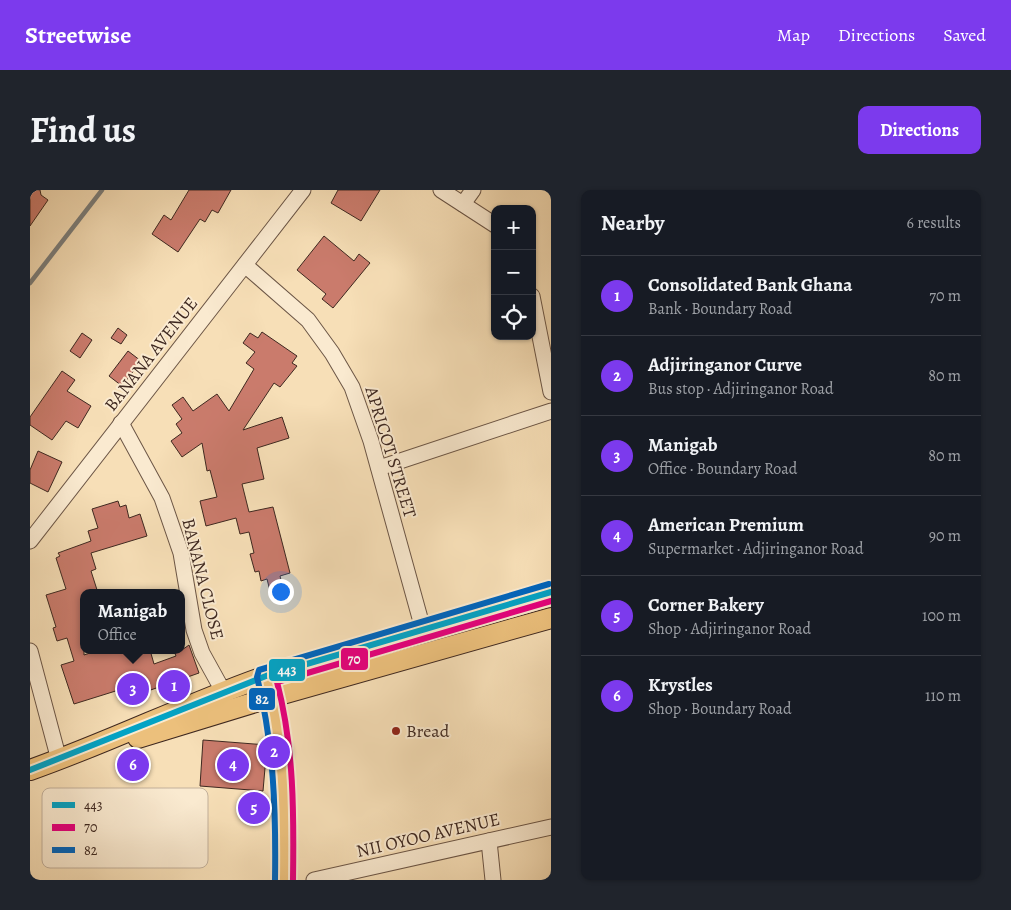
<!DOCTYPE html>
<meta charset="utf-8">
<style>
body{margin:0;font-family:Alegreya,serif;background:#20242c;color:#f1f3f6}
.controls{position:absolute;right:15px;top:15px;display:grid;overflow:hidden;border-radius:10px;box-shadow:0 1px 4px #0004}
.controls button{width:45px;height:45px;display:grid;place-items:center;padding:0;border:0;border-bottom:1px solid #363941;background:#171b24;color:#f1f3f6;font:25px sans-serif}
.you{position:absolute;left:250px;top:401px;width:18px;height:18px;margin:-12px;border:4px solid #fff;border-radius:50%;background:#1a73e8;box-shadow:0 0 0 8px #1a73e833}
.badge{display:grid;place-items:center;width:32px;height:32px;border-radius:50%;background:#7c3aed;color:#fff;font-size:16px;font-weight:700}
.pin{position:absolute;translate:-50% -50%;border:2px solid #fff;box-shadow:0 1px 5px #0006}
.popup{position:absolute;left:50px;top:399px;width:105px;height:65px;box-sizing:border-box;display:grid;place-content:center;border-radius:10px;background:#171b24;filter:drop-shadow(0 1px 4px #0005);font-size:16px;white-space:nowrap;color:#9ea1a6}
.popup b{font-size:19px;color:#f1f3f6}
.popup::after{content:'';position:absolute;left:50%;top:100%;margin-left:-10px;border:10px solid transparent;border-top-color:#171b24}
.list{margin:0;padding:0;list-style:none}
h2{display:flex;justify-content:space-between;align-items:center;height:65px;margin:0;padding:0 20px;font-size:21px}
h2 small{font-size:16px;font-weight:400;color:#9ea1a6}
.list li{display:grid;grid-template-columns:32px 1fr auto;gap:15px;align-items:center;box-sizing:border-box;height:80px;padding:0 20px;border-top:1px solid #363941}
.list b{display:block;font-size:19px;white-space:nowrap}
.list p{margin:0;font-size:16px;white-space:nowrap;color:#9ea1a6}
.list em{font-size:16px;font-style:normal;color:#9ea1a6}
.icon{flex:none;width:28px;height:28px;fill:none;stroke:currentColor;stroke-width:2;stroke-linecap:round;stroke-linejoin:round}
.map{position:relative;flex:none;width:521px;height:690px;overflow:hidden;border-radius:10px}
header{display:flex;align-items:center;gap:30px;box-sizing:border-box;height:70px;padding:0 25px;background:#7c3aed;color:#fff}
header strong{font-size:24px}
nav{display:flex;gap:28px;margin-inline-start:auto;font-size:18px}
.intro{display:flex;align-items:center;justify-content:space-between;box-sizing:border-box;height:120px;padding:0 30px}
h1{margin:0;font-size:35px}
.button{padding:12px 22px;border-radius:10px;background:#7c3aed;color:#fff;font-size:18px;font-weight:700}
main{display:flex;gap:30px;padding:0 30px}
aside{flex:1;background:#171b24;border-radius:10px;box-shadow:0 1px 4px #0004}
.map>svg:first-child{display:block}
</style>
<header>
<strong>Streetwise</strong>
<nav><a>Map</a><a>Directions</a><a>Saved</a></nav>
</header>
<div class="intro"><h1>Find us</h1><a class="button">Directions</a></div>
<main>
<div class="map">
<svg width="521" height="690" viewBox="0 0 521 690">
<rect width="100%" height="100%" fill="#f7dfb7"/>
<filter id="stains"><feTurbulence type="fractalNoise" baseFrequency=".004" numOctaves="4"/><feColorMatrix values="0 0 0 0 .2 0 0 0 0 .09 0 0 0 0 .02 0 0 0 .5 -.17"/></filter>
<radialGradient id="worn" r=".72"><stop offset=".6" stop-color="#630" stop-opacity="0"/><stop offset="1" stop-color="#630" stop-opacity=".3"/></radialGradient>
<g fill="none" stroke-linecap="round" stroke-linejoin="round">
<polyline stroke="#7b7f7d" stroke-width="4.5" points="0,93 72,0"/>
</g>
<g fill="#ca7b6c" stroke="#3e2820">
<polygon points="0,0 10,0 11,5 18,10 0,36"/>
<polygon points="159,0 201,0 188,23 182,20 175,32 170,29 148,62 122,44 134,25 141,30"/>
<polygon points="308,0 350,0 331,31 301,13"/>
<polygon points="294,46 324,71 329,64 340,73 303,118 292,109 296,104 267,80"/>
<polygon points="88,138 97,145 91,154 81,148"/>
<polygon points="232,142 267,166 262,173 267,176 250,197 244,193 213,240 252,227 259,248 227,258 234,289 212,294 219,322 243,317 260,383 250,386 253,398 240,401 237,389 231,391 229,381 225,382 220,364 224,363 219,342 210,344 206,328 176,336 170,311 187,307 180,280 177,281 172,253 152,267 141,251 152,243 146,234 152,229 142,215 153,207 163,221 187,204 199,221 224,179 216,173 225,162 213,153 220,143 228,148"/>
<polygon points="52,143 62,150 50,168 40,161"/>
<polygon points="98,161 111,171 92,196 79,186"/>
<polygon points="32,181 45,190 37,201 61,216 48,238 36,231 22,250 0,235 0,227"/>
<polygon points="8,261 32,272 18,302 0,293 0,280"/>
<polygon points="88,311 90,317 96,315 99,328 110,324 117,346 61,363 66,379 61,381 68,403 54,403 54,465 69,460 120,460 124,474 146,466 144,461 152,460 159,455 169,483 95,509 92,499 44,514 31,475 44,471 37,448 27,451 23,438 26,437 16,405 36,399 26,368 30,366 28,363 61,351 58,341 68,338 62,319"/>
<polygon points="173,550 237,555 233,601 170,596"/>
</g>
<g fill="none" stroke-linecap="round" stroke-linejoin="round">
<defs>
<g id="minor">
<polyline points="411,0 465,35"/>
<polyline points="433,14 443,0"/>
<polyline points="215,75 278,130 302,163 322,197 341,251 393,439"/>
<polyline points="502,106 521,202"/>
<polyline points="91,233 132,308 151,363 164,440 172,463 193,501"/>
<polyline points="349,278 521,221"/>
<polyline points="0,351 273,0"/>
<polyline points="0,461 29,570"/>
<polyline points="459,651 463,690"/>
<polyline points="284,690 521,637"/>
</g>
<g id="major">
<path d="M239 496C258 559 255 625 254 690"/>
<polyline points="108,548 242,507 521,428"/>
<path d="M0 580C80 552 156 514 236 486L521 402"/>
</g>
</defs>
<use href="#minor" stroke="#6c5646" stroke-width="17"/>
<use href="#major" stroke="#3e2820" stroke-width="22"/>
<use href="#minor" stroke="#faead0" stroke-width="15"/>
<use href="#major" stroke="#ecc07c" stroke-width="20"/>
<defs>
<polyline id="bus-1" points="0,580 236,486 521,402"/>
<path id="bus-2" d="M263 690C264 623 264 557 247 492L521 411"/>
<path id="bus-3" d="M245 690C246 621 244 555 227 487L229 480 519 394"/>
</defs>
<use href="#bus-1" stroke="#faead0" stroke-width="10"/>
<use href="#bus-2" stroke="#faead0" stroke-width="10"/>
<use href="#bus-3" stroke="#faead0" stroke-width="10"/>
<use href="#bus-1" stroke="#03a3c5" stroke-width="6"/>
<use href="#bus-2" stroke="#e5007d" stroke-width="6"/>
<use href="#bus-3" stroke="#0065bd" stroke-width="6"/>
</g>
<circle fill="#8f2418" stroke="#faead0" stroke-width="2" cx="366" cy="541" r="5"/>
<g text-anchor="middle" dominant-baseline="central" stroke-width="4" stroke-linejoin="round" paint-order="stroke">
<g font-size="18" fill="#3e2820" stroke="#faead0">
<text transform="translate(121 164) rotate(-52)">BANANA AVENUE</text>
<text transform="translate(361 262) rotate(73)">APRICOT STREET</text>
<text transform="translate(173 389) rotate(76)">BANANA CLOSE</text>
<text transform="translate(398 645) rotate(-13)">NII OYOO AVENUE</text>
</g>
<g font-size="18" fill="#3e2820" stroke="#faead0" text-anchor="start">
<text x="376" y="541">Bread</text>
</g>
</g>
<rect x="12" y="598" width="166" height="80" rx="8" fill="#faead0" stroke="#c2b09b" stroke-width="1"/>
<rect x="22" y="612" width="23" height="6" fill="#03a3c5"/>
<rect x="22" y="634" width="23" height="7" fill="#e5007d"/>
<rect x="22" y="657" width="23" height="6" fill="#0065bd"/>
<g font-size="14" fill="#3e2820">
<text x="54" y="620">443</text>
<text x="54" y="642">70</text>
<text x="54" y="665">82</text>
</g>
<g stroke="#faead0" stroke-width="2">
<rect x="310" y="457" width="29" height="24" rx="5" fill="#e5007d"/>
<rect x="238" y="468" width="38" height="24" rx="5" fill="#03a3c5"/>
<rect x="218" y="497" width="28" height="24" rx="5" fill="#0065bd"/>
</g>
<g font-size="14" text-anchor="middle" font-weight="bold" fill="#fff">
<text x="324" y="474">70</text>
<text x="257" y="485">443</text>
<text x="232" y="514">82</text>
</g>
<rect width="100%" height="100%" filter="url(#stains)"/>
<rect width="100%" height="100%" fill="url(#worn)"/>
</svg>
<div class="controls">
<button>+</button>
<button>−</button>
<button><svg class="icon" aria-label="locate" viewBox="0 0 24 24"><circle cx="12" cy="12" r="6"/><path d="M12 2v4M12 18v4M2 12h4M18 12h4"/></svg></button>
</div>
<div class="you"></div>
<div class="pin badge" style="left:144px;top:496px">1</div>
<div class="pin badge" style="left:244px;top:562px">2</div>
<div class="pin badge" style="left:103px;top:499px">3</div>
<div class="popup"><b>Manigab</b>Office</div>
<div class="pin badge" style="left:203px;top:575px">4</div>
<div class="pin badge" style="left:224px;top:618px">5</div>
<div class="pin badge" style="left:103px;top:575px">6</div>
</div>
<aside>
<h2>Nearby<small>6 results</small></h2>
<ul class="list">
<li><span class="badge">1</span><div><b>Consolidated Bank Ghana</b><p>Bank · Boundary Road</p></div><em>70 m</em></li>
<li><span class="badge">2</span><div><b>Adjiringanor Curve</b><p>Bus stop · Adjiringanor Road</p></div><em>80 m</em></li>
<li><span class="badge">3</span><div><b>Manigab</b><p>Office · Boundary Road</p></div><em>80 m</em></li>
<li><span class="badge">4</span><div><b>American Premium</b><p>Supermarket · Adjiringanor Road</p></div><em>90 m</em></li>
<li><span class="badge">5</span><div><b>Corner Bakery</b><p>Shop · Adjiringanor Road</p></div><em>100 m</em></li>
<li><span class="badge">6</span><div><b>Krystles</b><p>Shop · Boundary Road</p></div><em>110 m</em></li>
</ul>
</aside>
</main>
